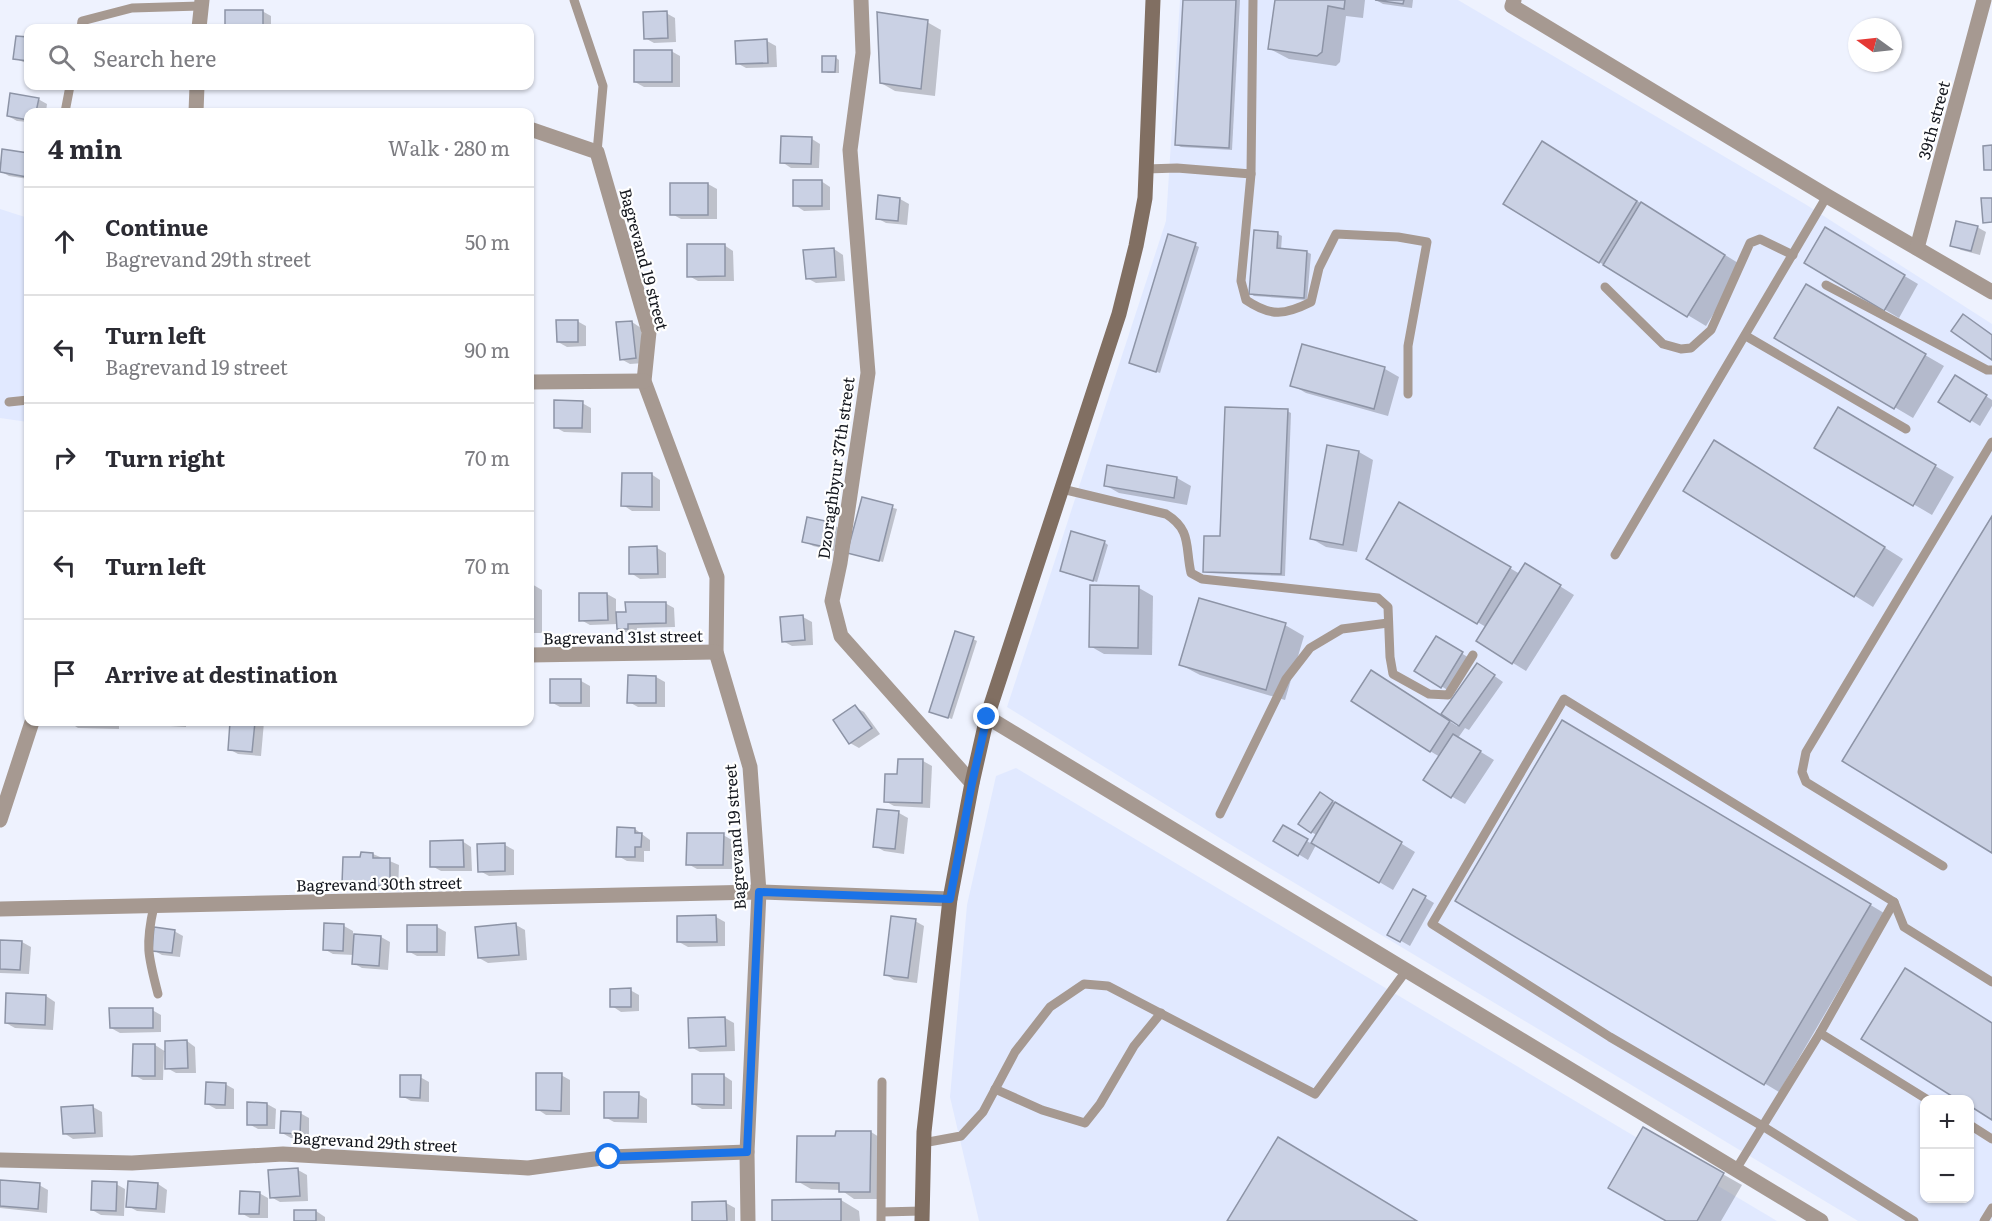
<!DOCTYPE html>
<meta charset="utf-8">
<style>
body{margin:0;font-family:Literata,serif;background:#f2f2f3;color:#2b2b33}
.controls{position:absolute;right:18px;bottom:18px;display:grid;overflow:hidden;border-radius:12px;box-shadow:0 2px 4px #0004}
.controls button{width:54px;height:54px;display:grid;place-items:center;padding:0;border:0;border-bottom:2px solid #e1e1e2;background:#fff;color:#2b2b33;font:30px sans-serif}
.compass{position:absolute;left:1848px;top:18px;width:54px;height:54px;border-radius:50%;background:#fff;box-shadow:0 2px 4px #0004;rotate:285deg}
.stop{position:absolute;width:18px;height:18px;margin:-14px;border:4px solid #1a73e8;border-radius:50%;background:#fff}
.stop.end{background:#1a73e8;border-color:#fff;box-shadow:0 2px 6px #0008}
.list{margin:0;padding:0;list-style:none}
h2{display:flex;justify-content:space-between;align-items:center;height:78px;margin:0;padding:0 24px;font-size:26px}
h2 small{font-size:20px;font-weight:400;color:#7c7c81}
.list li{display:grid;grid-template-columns:39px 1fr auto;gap:18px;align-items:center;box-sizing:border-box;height:108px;padding:0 24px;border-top:2px solid #e1e1e2}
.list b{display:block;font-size:22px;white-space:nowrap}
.list p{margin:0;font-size:20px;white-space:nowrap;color:#7c7c81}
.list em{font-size:20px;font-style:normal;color:#7c7c81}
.icon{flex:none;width:33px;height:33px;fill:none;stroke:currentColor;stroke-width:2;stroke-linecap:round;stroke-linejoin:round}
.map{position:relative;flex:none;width:1992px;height:1221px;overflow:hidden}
.search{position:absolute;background:#fff;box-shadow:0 2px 4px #0004;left:24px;top:24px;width:510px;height:66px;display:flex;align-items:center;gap:15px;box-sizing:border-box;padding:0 21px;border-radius:12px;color:#7c7c81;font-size:22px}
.panel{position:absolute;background:#fff;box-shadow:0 2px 4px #0004;left:24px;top:108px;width:510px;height:618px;border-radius:12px}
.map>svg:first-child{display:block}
</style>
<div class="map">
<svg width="1992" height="1221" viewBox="0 0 1992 1221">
<rect width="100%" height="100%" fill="#eef2fe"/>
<g fill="#e1e9ff" fill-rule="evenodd">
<path d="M1180 0H1458L1805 204 1992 324V1221H1858L1228 843 1007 707 1166 221ZM1924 1100H1970V1198H1924Z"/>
<polygon points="0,209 28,218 28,422 0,418"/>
<polygon points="1016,768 1777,1221 979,1221 950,1097 967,905 996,776"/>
</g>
<g fill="#0003">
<polygon points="1184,0 1240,0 1232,150 1181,147 1177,145"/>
<polygon points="1277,0 1365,0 1363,18 1346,16 1340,62 1336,66 1289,59 1270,49"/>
<polygon points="1376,0 1413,0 1412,8 1383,4"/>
<polygon points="262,11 271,16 271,28 226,28 226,12"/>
<polygon points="666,13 675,18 676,42 654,43 645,38"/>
<polygon points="927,22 941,30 935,96 895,91 881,83"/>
<polygon points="18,37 28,39 28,64 14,58"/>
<polygon points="767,41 776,46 777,67 746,68 737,63"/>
<polygon points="671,51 680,56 680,87 644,87 635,82"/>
<polygon points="835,57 839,60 839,73 828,73 824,71"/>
<polygon points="38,99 47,104 46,112 28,112 28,122 17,121 8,116"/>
<polygon points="812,139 820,144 819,168 791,168 782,162"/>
<polygon points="4,151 28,155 28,179 9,176 0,171"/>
<polygon points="1561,154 1743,266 1706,326 1599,262"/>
<polygon points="821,181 830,187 830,210 804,211 795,205"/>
<polygon points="708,184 717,189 717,219 681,219 672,214"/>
<polygon points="900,199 909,204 907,225 886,223 877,218"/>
<polygon points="1977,227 1986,232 1980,255 1961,250 1952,245"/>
<polygon points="1825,229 1918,284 1899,318 1806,263"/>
<polygon points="1255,232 1278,234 1282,236 1281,250 1307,252 1311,254 1307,300 1254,296 1250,293"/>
<polygon points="724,245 733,251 734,281 698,281 689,276"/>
<polygon points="1195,245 1199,247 1160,373 1135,364"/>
<polygon points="834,249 843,255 845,281 816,283 807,278"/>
<polygon points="1806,286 1944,366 1913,418 1776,337"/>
<polygon points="577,321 586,326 586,346 567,347 558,342"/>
<polygon points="632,322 641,328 644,363 630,364 621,359"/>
<polygon points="1303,346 1385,369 1399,377 1388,416 1306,393 1292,385"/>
<polygon points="1964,382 1992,400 1992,406 1980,426 1940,401"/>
<polygon points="582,403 591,408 591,433 564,432 555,427"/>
<polygon points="1838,409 1954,477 1932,515 1816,447"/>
<polygon points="1287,411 1291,413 1285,576 1208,573 1204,571"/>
<polygon points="1328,447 1359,452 1373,460 1357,552 1326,547 1312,539"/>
<polygon points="1733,453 1903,559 1873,607 1685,490"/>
<polygon points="651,474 660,480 660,511 632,511 623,505"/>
<polygon points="1177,478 1191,486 1187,505 1119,493 1105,485"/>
<polygon points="863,499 897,509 883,562 849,552"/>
<polygon points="1400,504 1520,574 1539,573 1574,595 1526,671 1513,663 1486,627 1368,559"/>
<polygon points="830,523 839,528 834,551 813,546 804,541"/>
<polygon points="1104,542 1108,545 1097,582 1065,573"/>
<polygon points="657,548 666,553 666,578 640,579 631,573"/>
<polygon points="530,583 542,590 542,633 530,633"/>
<polygon points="1139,588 1153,596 1152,655 1104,654 1090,646"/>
<polygon points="607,594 616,599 616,614 627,613 665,603 674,608 675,627 637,628 637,633 627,633 618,628 618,624 590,625 581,620"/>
<polygon points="803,617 812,622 813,645 792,646 783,641"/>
<polygon points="1285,625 1304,636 1285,700 1200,675 1181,665"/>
<polygon points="1436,638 1471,659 1451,692 1416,671"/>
<polygon points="973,639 977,641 952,719 935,713"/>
<polygon points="1486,670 1503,682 1469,730 1465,728 1458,738 1494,760 1465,804 1451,796 1440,757 1430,751 1386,680 1457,726"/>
<polygon points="656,677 665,682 665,707 638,707 629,702"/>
<polygon points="581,681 590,686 590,707 560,707 551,702"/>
<polygon points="855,707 864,712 880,734 859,748 850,743"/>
<polygon points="69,722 119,722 119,729 78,728"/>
<polygon points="150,722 186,722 186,727 155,725"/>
<polygon points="231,722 264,722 261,756 238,754 229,749"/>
<polygon points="320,722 345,722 345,726 327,725"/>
<polygon points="487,722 518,722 518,725 490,723"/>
<polygon points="1563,722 1884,913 1779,1092 1457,900"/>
<polygon points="923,761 932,766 930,808 894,806 885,801 899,776"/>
<polygon points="1329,799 1415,852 1393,890 1316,845 1308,860 1275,840 1283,827 1312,844 1317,835 1311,832"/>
<polygon points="879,810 899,813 908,818 904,854 884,851 875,846"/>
<polygon points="635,829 650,840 650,851 644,851 644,862 627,861 618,856"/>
<polygon points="723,835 732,840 732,869 697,869 688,864"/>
<polygon points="462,841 471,847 472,871 441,871 432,866"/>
<polygon points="505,845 514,850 514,875 489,876 480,871"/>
<polygon points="373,854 399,865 398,890 353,889 344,884 362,859"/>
<polygon points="1414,891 1434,903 1410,946 1389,934"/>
<polygon points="716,917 725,922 725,946 688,947 679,942"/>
<polygon points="915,921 924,926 917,983 894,980 885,974"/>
<polygon points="516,925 525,930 527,960 488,963 479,958"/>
<polygon points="344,926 353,931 353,935 381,937 390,942 388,970 362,968 353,963 354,955 333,954 324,949"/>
<polygon points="437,927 446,932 445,956 417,956 408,951"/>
<polygon points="174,931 183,936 180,957 162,955 153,950"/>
<polygon points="0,941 22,942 31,947 29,974 0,973"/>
<polygon points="630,990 639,995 639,1011 621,1012 612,1006"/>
<polygon points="46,996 55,1002 53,1030 15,1028 6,1023"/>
<polygon points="152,1010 161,1015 161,1032 120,1033 111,1028"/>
<polygon points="725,1018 734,1023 735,1051 700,1052 691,1047"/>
<polygon points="187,1041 195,1047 196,1073 176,1073 167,1068"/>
<polygon points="155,1045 166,1052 164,1052 163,1080 143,1080 134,1075"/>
<polygon points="561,1075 570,1080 570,1115 546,1115 537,1109"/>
<polygon points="723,1075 732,1081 732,1109 702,1109 693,1104"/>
<polygon points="420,1077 429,1082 429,1102 411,1101 402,1096"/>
<polygon points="225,1084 234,1089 234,1109 216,1109 207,1104"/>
<polygon points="638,1094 647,1099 647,1123 614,1122 605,1117"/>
<polygon points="249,1104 267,1104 276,1109 275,1129 258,1129 249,1124"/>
<polygon points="93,1107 102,1112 103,1137 73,1139 64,1133"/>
<polygon points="300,1113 309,1118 309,1138 291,1138 282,1133"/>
<polygon points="1643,1129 1742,1185 1721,1221 1669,1221"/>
<polygon points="871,1132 884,1140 884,1199 854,1199 841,1190 811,1189 797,1181 837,1138"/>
<polygon points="298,1170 307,1175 308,1201 280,1202 271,1197"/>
<polygon points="0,1182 39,1185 48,1190 47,1213 0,1208"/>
<polygon points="116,1184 125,1189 124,1216 101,1215 92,1210"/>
<polygon points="158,1184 167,1190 165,1213 137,1211 128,1206"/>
<polygon points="259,1193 268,1198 268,1218 250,1218 241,1213"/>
<polygon points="841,1200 859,1211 860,1221 774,1221"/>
<polygon points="726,1203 735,1208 735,1221 694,1221 693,1204"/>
<polygon points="296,1211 316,1211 325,1217 325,1221 296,1221"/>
</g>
<g fill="#cad1e4" stroke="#8d94a6" stroke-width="1.5">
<polygon points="1183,0 1236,0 1229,148 1175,145"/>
<polygon points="1275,0 1345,0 1344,9 1328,6 1322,52 1317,56 1268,49"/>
<polygon points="1375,0 1404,0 1403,4"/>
<rect x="225" y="10" width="38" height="18"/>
<polygon points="667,11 668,38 644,39 643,12"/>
<polygon points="877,12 928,20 921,89 880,83"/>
<polygon points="16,36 28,37 28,61 13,59"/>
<polygon points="767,39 768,63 736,64 735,41"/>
<rect x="634" y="50" width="38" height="32"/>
<polygon points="822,56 836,56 835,72 822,72"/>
<polygon points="10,93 39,98 36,112 28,112 28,120 7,116"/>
<polygon points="781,136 812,137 811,164 780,163"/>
<polygon points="1542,141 1637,201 1599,263 1503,204"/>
<polygon points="1992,145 1992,170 1984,170 1983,146"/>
<polygon points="2,149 28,153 27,177 0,172"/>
<rect x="793" y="180" width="29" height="26"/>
<rect x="670" y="183" width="38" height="32"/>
<polygon points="878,195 900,198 898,221 876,219"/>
<polygon points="1981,198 1992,198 1992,222 1983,223"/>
<polygon points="1641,202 1725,255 1687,317 1603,265"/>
<polygon points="1956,221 1978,226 1971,251 1950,246"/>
<polygon points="1825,227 1905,275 1884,311 1804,263"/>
<polygon points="1254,230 1278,232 1277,248 1307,251 1304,298 1249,294"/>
<polygon points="1168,234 1196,243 1156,372 1129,363"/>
<polygon points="687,244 725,244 725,276 687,277"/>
<polygon points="834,248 836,277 806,279 803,250"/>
<polygon points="1806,284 1926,354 1894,409 1774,338"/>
<polygon points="1963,314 1992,335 1992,360 1951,331"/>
<polygon points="556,320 578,320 578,342 557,342"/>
<polygon points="632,321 636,358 620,360 616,322"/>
<polygon points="1302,344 1385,367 1374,409 1290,386"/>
<polygon points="1955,375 1987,395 1970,422 1938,402"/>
<polygon points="554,400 583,401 582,428 554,428"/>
<polygon points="1225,407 1288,409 1281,574 1203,572 1204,536 1220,536"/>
<polygon points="1838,407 1936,465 1913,506 1814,448"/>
<polygon points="1714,440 1885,547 1854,597 1683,491"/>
<polygon points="1327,445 1359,451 1343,545 1310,539"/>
<polygon points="1107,465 1177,477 1174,498 1104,486"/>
<polygon points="622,473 652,473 652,507 621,506"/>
<polygon points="862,497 893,505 879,561 847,553"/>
<polygon points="1399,502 1511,567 1477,624 1366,559"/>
<polygon points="1992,516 1992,853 1842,761"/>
<polygon points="807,517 830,522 825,547 802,542"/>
<polygon points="1071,531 1105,541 1093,581 1060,571"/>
<polygon points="657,546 658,574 629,574 629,547"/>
<polygon points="1525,563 1561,585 1512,664 1476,641"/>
<polygon points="1090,585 1139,586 1138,648 1089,647"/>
<polygon points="579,593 607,593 608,620 579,621"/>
<polygon points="1199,598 1286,623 1266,690 1179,665"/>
<polygon points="625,602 666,602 666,623 628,624 628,629 617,629 616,612 626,612"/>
<polygon points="803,615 805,640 782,642 780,617"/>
<polygon points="955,631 974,637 948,718 929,712"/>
<polygon points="1436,636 1463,652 1441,688 1414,671"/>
<polygon points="1477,663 1495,675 1459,726 1441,714"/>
<polygon points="1371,670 1450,721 1430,752 1351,701"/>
<polygon points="628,675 656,676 656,703 627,703"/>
<rect x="550" y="679" width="31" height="24"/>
<polygon points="855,705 872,728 849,744 833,720"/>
<polygon points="1562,720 1871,904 1764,1085 1455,901"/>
<polygon points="67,722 111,722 110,725 67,723"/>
<polygon points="230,722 255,722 252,752 228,750"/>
<polygon points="1453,734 1481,751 1451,798 1423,780"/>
<polygon points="898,759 923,759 922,803 884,802 885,774 897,774"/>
<polygon points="1320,792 1333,801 1311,833 1298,824"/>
<polygon points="1335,802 1402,842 1379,883 1311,843"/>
<polygon points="877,809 899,811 895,849 873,847"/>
<polygon points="1283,825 1308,839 1298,856 1273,841"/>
<polygon points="617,827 635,828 635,833 642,833 641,847 635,847 635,857 616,857"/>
<polygon points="687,833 724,833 723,865 686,865"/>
<polygon points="463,840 464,867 430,867 430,841"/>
<polygon points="505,843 505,871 478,872 477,844"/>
<polygon points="361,852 373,853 373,858 390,858 390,886 342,884 343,857 360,857"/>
<polygon points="1413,889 1426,896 1400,942 1387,935"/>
<polygon points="716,915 717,942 677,942 677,916"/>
<polygon points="891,916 916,919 908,978 884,975"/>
<polygon points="324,923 344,924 343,951 323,950"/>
<polygon points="516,923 519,955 478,958 475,927"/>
<rect x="407" y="925" width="30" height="27"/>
<polygon points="154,927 175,930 172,953 152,951"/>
<polygon points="354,934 381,936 379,966 352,964"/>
<polygon points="0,940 22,941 20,970 0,969"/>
<polygon points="1905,968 1992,1023 1992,1120 1970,1106 1970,1100 1958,1100 1861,1039"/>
<polygon points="631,988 631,1007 610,1007 610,989"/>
<polygon points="6,993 46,995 45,1025 5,1023"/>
<polygon points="109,1008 153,1008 153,1028 110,1028"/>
<polygon points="725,1017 726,1046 689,1048 688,1018"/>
<polygon points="187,1040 188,1068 165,1069 165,1041"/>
<polygon points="133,1044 155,1044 155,1076 132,1076"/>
<polygon points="536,1073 562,1073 561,1111 536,1110"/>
<polygon points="692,1074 724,1074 724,1105 692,1104"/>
<polygon points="400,1075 421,1075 420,1098 400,1097"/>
<polygon points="206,1082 226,1083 225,1105 205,1104"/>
<polygon points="604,1092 639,1092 638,1118 604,1118"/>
<polygon points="247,1102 267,1103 267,1125 247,1125"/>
<polygon points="93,1105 95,1133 63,1134 61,1107"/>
<polygon points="281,1111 301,1112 300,1134 280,1133"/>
<polygon points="1643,1127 1724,1173 1697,1221 1666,1221 1608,1188"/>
<polygon points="836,1131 871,1131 870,1192 839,1192 839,1183 796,1182 797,1136 835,1136"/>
<polygon points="1278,1137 1417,1221 1227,1221"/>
<polygon points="298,1168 300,1196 270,1198 268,1170"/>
<polygon points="0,1180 40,1183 38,1209 0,1206"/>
<polygon points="92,1181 117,1182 116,1211 91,1210"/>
<polygon points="128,1181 158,1183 156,1209 126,1207"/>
<polygon points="240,1191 260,1192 259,1214 239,1214"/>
<polygon points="841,1199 841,1221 772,1221 772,1200"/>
<polygon points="726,1201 727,1221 692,1221 692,1202"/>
<rect x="294" y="1210" width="22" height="11"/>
</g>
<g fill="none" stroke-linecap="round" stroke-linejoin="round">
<g stroke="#a69991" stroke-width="9">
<polyline points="574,0 603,86 597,152"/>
<polyline points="81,28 82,21 132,8 200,6"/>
<polyline points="65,112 70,86"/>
<path d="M1146 169 1177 168 1251 174 1241 281 1246 300C1271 317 1285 315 1311 302L1319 268 1336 234 1398 237 1427 242 1408 346V394"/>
<polyline points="1251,174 1253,0"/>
<polyline points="1826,285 1987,370 1992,370"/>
<polyline points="1605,287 1663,344 1681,349 1691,348 1711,330 1750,243 1760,239 1793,255"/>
<polyline points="1746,336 1906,429"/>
<polyline points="9,402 28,400"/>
<path d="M1062 489 1166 514C1192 530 1185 547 1191 573L1202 579 1378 598 1388 607 1390 657 1393 674 1429 694 1448 695 1473 655"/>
<polyline points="1615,555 1827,196"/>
<polyline points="1220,814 1286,679 1310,648 1342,629 1388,623"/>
<polyline points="1943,866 1806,782 1802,772 1806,752 1992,442"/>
<path d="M154 906C145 945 148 956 158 994"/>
<polyline points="1820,1033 1928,1100"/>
<polyline points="995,1089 1042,1110 1085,1123 1100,1104 1134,1046 1161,1013"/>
<polyline points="1970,1125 1992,1139"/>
<polyline points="923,1143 961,1136 983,1112 1015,1052 1050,1007 1084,984 1108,986 1315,1094 1406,971"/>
<polyline points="1735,1171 1820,1033 1894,902"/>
<polyline points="882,1212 922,1211"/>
<polyline points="881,1221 882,1082"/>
<polyline points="1914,1221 1764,1127 1610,1037 1432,924 1564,699 1894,902 1904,927 1992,982"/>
<polyline points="1984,1221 1992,1208"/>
</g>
<g stroke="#a69991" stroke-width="15">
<polyline points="861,0 863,53 850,150 868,373 840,563 832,601 841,636 972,783"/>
<polyline points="1514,0 1512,6 1827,196 1992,292"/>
<polyline points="199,28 202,0"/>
<polyline points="196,112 197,86"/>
<polyline points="530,129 597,152 649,332 644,381 717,577 716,652 750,767 759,892 747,1152 748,1221"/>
<polyline points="1917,248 1984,0"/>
<polyline points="530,382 644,381"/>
<polyline points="530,655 716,652"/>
<polyline points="987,717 1821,1221"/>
<polyline points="0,820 32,722"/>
<polyline points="0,909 759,892 950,899"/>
<polyline points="0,1160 132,1163 283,1154 528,1168 609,1157 747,1152"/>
</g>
<polyline stroke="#816f62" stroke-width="15" points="922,1221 924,1132 950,899 972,783 987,717 1119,314 1136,246 1145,198 1153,0"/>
</g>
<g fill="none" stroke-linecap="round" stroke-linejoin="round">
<polyline stroke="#1a73e8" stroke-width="8" points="609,1157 747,1152 759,892 950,899 972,783 987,717"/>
</g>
<g text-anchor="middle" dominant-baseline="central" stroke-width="4.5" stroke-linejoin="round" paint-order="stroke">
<g font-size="16" fill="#14171e" stroke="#fff">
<text transform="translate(1933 120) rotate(-75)">39th street</text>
<text transform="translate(645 259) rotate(75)">Bagrevand 19 street</text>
<text transform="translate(835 468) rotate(-82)">Dzoraghbyur 37th street</text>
<text transform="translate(623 636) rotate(-1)">Bagrevand 31st street</text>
<text transform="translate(734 837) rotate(-94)">Bagrevand 19 street</text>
<text transform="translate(379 883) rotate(-1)">Bagrevand 30th street</text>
<text transform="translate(375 1141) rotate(3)">Bagrevand 29th street</text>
</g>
</g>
</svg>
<div class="controls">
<button>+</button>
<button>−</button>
</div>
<svg class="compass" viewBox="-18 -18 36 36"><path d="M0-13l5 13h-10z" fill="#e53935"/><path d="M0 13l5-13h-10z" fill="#7c7c81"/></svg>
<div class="stop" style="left:609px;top:1157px"></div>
<div class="stop end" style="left:987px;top:717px"></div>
<div class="search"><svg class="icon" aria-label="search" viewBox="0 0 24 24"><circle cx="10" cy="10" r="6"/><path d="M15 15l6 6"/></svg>Search here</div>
<section class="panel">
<h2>4 min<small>Walk · 280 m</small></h2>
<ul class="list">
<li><svg class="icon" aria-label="ahead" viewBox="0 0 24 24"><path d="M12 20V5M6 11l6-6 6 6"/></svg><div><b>Continue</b><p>Bagrevand 29th street</p></div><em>50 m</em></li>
<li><svg class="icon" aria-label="left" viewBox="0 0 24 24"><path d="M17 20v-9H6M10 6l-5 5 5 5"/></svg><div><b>Turn left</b><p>Bagrevand 19 street</p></div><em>90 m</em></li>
<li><svg class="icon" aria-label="right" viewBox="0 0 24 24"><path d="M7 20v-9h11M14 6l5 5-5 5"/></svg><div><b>Turn right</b></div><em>70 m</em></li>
<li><svg class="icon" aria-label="left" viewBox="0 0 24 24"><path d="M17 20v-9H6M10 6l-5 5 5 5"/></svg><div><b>Turn left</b></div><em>70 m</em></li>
<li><svg class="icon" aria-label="arrive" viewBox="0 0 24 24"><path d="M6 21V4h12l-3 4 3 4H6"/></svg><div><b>Arrive at destination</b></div></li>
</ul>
</section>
</div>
